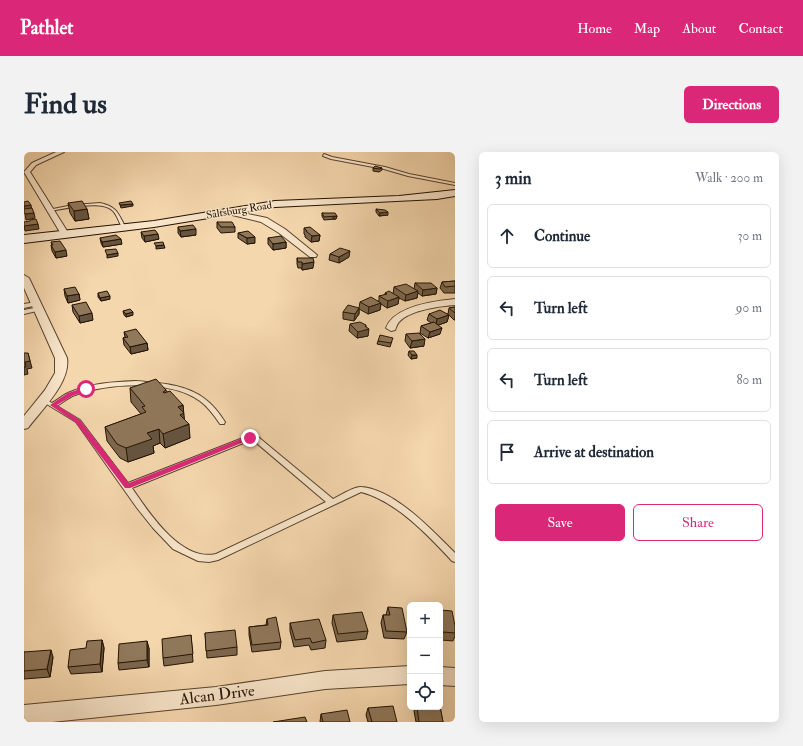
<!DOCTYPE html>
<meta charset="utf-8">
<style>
body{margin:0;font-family:"IM FELL Double Pica",serif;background:#f2f2f3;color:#1f2937}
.controls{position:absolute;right:12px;bottom:12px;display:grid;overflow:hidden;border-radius:6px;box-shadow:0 4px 16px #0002}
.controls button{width:36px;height:36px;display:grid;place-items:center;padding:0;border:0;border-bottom:1px solid #e0e1e3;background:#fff;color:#1f2937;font:20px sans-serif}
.stop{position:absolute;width:12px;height:12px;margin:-9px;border:3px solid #db2777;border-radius:50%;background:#fff}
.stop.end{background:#db2777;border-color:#fff;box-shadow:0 1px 4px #0008}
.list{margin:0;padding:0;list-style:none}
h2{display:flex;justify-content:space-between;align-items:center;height:52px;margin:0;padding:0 16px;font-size:17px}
h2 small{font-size:13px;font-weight:400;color:#747a83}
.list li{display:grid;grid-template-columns:26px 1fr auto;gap:12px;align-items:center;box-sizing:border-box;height:64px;margin:0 8px 8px;padding:0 8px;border:1px solid #e0e1e3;border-radius:6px}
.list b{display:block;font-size:15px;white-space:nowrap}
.list em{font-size:13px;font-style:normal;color:#747a83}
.actions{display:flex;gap:8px;padding:12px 16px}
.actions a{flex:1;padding:9px 0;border:1px solid #db2777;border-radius:6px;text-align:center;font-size:14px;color:#db2777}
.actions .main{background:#db2777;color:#fff}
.icon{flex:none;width:22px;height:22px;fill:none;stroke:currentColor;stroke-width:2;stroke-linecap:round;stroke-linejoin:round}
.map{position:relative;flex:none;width:431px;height:570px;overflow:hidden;border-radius:6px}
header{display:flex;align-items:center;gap:24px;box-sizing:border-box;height:56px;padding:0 20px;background:#db2777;color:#fff}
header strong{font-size:19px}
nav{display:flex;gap:22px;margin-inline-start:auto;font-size:14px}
.intro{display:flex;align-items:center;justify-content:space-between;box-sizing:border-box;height:96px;padding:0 24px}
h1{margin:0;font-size:28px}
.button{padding:10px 18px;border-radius:6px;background:#db2777;color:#fff;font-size:14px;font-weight:700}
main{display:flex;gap:24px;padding:0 24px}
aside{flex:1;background:#fff;border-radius:6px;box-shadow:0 4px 16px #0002}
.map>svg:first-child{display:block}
</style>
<header>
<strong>Pathlet</strong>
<nav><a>Home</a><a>Map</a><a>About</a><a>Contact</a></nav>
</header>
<div class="intro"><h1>Find us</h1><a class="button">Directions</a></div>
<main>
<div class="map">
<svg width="431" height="570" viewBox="0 0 431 570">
<rect width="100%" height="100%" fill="#f5d7ae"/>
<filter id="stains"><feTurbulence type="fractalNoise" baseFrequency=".005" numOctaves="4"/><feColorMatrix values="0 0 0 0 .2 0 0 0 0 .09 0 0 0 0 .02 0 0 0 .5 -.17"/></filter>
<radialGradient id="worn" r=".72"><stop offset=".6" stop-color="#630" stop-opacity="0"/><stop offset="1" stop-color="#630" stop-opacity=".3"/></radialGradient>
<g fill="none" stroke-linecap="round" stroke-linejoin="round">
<defs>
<g id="lane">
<polygon points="300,2 308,5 361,15 385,22 431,31 431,33 384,24 360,17 307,7 299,4"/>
<path d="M76 51C94 55 94 62 102 76L101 77H99C95 71 93 62 88 58 76 48 40 57 26 59L24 58 49 53Z"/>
<polygon points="12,150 15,152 14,153 0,156 0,152"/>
<polygon points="15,155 17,156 17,158 0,162 0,158"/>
<path d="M112 229C135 231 162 232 181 247 189 253 196 262 201 270L200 272H196C190 263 184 255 176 249 146 227 84 231 51 243 45 245 39 250 33 254L56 268 104 331 224 284H233L309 347C315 344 331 334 337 335 369 337 406 376 427 397L431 401V410L428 409C404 383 372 349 337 340L194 408 185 410 174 409 149 397 129 376 113 356 52 270 16 248 19 246 28 251C34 248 39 243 44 241 65 231 90 230 112 229ZM227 288H229L302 350 192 402C157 410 125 361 108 336Z"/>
</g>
<g id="street">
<polygon points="32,0 40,0 12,13 6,20 45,82 41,84 37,82 0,20 8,11"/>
<polygon points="200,57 243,66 261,77 293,103 292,105 286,105 255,81 237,70 200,61"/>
<path d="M0 123 5 126 43 206C47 230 18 257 4 276L0 277V264L21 238 31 221V206L0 136Z"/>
<path d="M431 147V153C416 154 386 158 375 170 373 172 372 176 371 178L367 179 362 176C370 154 410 149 431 147Z"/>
<polygon points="386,514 386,532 301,537 192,553 28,570 0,570 0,553 192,535 301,519"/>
<polygon points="416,515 431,516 431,534 416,533"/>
</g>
<polygon id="secondary" points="431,38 431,44 413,47 251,55 130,75 0,91 0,83 130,69 251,49 375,44"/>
</defs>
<use href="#lane" stroke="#58432d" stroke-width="2"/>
<use href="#street" stroke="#58432d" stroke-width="2"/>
<use href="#secondary" stroke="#231202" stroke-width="2"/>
<use href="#lane" fill="#f8e5ca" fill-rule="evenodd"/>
<use href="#street" fill="#f8e5ca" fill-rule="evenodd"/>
<use href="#secondary" fill="#f8e5ca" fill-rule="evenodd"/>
</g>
<g fill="#7c674e" stroke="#231202">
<polygon points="349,16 358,16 358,18 355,20 349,19"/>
<polygon points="44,51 63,57 65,67 51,69 46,61"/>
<polygon points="352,57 364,63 355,64 352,60"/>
<polygon points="298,61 313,64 312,67 300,68 298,64"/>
<polygon points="193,70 211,75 211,80 197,81 193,76"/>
<polygon points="154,75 172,83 157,85 154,81"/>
<polygon points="280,76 296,83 295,89 287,90 281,85 281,83 280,82"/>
<polygon points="117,80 135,87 121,90 118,86"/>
<polygon points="214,81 231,91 223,92 214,86"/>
<polygon points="76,86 98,92 79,95 77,91"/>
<polygon points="244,86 262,90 262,96 249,98 244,92"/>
<polygon points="27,90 43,104 32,106 28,99 27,93 28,93"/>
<polygon points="306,102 325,105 315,111 305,108"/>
<polygon points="273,106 289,116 278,118 278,116 274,116 273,112"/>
<polygon points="431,129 431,141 420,141 416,136 418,130"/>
<polygon points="391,131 413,136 412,142 398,144 394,141 393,146 381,149 375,146 374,152 363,156 357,152 356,158 344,162 335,157 335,162 330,169 319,167 319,160 335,156 336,150 355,149 355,144 361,143 361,141 369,142 370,135 390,137"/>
<polygon points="40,137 55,142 56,148 44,151 41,144"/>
<polygon points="74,141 86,147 77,149 74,145"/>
<polygon points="48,153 69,168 56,171 49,160"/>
<polygon points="431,155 431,168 430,168 425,163 423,170 414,173 416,182 404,186 396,181 397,174 407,171 403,168 405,162 424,162 425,156"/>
<polygon points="99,159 109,163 102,165 100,163"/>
<polygon points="326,172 342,175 344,184 333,186 325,179"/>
<polygon points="100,180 123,191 124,198 107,202 100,193 99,186 101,185"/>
<polygon points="382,182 400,194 386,196 381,189"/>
<polygon points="354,189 368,189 366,195 353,192"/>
<polygon points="385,199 393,206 387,207 384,203"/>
<polygon points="106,236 142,238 143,240 159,253 160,267 166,286 141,296 136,291 129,294 130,301 104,310 96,306 83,289 81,275 117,262 107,250"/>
<polygon points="364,455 383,480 380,487 360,486 357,471 359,463 362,463"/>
<polygon points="416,458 431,474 431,484 429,489 417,488 417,490 416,490"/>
<polygon points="309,463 344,479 342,487 313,490 308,471"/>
<polygon points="243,467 257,490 256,497 228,500 225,483 225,475 242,473"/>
<polygon points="266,471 302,488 301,496 287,498 285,493 270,495 266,479"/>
<polygon points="181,481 213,495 213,503 183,506"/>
<polygon points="167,483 169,510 140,514 139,506"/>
<polygon points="78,488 80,496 78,520 47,522 44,515 62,496"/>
<polygon points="125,496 125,515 95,518 94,511"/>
<polygon points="0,500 29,505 26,525 0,527"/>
<polygon points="392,555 416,555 419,570 392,570 390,559"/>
<polygon points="344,556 373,570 344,570 342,563"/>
<polygon points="297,562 326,570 296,570"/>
</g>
<g fill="#655440" stroke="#231202">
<polygon points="109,52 109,54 97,56 96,53"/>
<polygon points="7,53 8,59 0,60 0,54"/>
<polygon points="63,57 65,67 51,69 50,59"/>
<polygon points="364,60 364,63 355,64 356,61"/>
<polygon points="10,61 11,66 2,68 1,62"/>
<polygon points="313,64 312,67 309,67 309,65"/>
<polygon points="14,72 15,77 1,79 0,74"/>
<polygon points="172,77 172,83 157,85 156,79"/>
<polygon points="134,82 135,87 121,90 120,84"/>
<polygon points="296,83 295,89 287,90 288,84"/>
<polygon points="231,85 231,91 223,92 223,86"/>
<polygon points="97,87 98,92 79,95 78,90"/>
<polygon points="262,90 262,96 249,98 249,92"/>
<polygon points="140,93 141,96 132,97 132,94"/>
<polygon points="42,98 43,104 32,106 31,100"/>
<polygon points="326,99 325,105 315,111 315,105"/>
<polygon points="94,101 94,104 83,106 83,103"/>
<polygon points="290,110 289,116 278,118 278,112"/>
<polygon points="413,136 412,142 398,144 399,138"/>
<polygon points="394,139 393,146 381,149 382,143"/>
<polygon points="55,142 56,148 44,151 43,144"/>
<polygon points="86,144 86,147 77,149 76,146"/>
<polygon points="375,145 374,152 363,156 364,149"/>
<polygon points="357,151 356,158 344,162 345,155"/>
<polygon points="335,156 335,162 330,169 331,162"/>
<polygon points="109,160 109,163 102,165 102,162"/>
<polygon points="68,161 69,168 56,171 55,164"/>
<polygon points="425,163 423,170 412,174 413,167"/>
<polygon points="342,173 342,178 345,177 344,184 333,186 334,180 341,174"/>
<polygon points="418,176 416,182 404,186 406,180"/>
<polygon points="401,187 400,194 386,196 388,189"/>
<polygon points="123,191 124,198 107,202 106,195"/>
<polygon points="4,201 8,216 3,217 4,222 0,223 0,215"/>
<polygon points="388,203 393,203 393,206 387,207"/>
<polygon points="159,253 161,274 165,272 166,286 141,296 139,282 154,255"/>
<polygon points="135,277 136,291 129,294 130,301 104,310 102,296 123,281"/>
<polygon points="78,488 80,496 78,520 76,512"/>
<polygon points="123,489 125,496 125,515 123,508"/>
<polygon points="27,498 29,505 26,525 23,517"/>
</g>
<g fill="#90785b" stroke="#231202">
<polygon points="351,14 358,16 355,17 349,16"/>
<polygon points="4,49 7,53 0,54 0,50"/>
<polygon points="58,49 63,57 50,59 44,51"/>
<polygon points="107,49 109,52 96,53 95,51"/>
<polygon points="8,56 10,61 1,62 0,60 0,57"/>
<polygon points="352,57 361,58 364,60 356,61"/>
<polygon points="298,61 311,61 313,64 300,65"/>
<polygon points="12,67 14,72 0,74 0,70 6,69 6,68"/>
<polygon points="193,70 208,70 211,75 197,75"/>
<polygon points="169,73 172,77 156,79 154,75"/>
<polygon points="286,75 296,83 288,84 282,79 283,79 280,76"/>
<polygon points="131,78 134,82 120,84 117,80"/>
<polygon points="224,79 231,85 223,86 214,81"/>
<polygon points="92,83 97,87 78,90 76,86"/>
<polygon points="257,84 262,90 249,92 244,86"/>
<polygon points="36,89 42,98 31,100 27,93 29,93 27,90"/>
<polygon points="139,90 140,93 132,94 130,91"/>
<polygon points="316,96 326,99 315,105 306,102"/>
<polygon points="92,97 94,101 83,103 81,98"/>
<polygon points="273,106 289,106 290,110 278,112 278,110 274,110"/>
<polygon points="431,129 431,134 421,135 418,130"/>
<polygon points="391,131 407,131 413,136 399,138"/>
<polygon points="382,132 394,139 382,143 370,135"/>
<polygon points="51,135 55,142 43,144 40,137"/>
<polygon points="83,139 86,144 76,146 74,141"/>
<polygon points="365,139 375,145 364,149 355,144 363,142 361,141"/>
<polygon points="347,145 357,151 345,155 336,150"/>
<polygon points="62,150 68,161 55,164 48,153"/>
<polygon points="324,153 335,156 331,162 319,160"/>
<polygon points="431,155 431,161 425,156"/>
<polygon points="106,157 109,160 102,162 99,159"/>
<polygon points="416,158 425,163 413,167 405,162"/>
<polygon points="336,170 342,173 341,174 345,177 334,180 326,172"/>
<polygon points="410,170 418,176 406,180 397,174"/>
<polygon points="112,177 123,191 106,195 99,186 104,185 100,180"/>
<polygon points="395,181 401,187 388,189 382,182"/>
<polygon points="356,183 369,186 367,191 354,189"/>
<polygon points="385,199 390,199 393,203 388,203"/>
<polygon points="0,201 4,201 6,209 1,210 2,215 0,215"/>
<polygon points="132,227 142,238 139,240 140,241 146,239 159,253 154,255 160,261 156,263 165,272 139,282 135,277 123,281 128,287 102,296 93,292 81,275 122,260 118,255 121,254 106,236"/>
<polygon points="364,455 378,456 383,480 362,479 359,463 366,463"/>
<polygon points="416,458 428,459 431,474 431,481 419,480 419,482 416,482"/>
<polygon points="338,460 344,479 314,482 309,463"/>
<polygon points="252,465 257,490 228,493 225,475 244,473 243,467"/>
<polygon points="295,467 302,488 288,491 286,486 271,488 266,471"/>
<polygon points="211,478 213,495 182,499 181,481"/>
<polygon points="167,483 169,502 139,506 138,487"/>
<polygon points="78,488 76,512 44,515 46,498 62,496 63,489"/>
<polygon points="123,489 123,508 94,511 95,492"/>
<polygon points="27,498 23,517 0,519 0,500"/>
<polygon points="369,554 373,570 348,570 344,556"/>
<polygon points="416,554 419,570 395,570 393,555 416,555"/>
<polygon points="323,558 326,570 299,570 297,562"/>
<polygon points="281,565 283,570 249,570"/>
</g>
<polygon fill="#db2777" points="62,235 64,236 64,238 48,244 33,253 56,268 105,331 224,284 230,286 106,336 101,336 51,270 26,253 44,241"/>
<g text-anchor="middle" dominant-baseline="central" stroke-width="3" stroke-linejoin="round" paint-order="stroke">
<g font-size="11" fill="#231202" stroke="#f8e5ca">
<text transform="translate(215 58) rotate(-9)">Saltsburg Road</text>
</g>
<g font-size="16" fill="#231202" stroke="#f8e5ca">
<text transform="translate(193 543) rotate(-7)">Alcan Drive</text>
</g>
</g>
<rect width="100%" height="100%" filter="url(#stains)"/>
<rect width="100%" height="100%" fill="url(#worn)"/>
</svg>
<div class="controls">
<button>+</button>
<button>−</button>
<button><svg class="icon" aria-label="locate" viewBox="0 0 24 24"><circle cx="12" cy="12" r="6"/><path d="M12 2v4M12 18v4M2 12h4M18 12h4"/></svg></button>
</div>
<div class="stop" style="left:62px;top:237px"></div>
<div class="stop end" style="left:226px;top:286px"></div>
</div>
<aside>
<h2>3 min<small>Walk · 200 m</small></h2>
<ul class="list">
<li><svg class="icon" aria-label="ahead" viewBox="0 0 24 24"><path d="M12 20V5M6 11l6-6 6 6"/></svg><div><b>Continue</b></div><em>30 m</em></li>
<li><svg class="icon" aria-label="left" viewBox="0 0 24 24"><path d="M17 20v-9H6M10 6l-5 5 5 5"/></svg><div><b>Turn left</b></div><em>90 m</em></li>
<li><svg class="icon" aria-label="left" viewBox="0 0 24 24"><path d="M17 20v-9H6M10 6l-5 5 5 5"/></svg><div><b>Turn left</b></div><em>80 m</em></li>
<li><svg class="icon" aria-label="arrive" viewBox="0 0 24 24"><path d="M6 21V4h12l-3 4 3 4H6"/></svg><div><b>Arrive at destination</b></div></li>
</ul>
<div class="actions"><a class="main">Save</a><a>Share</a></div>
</aside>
</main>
